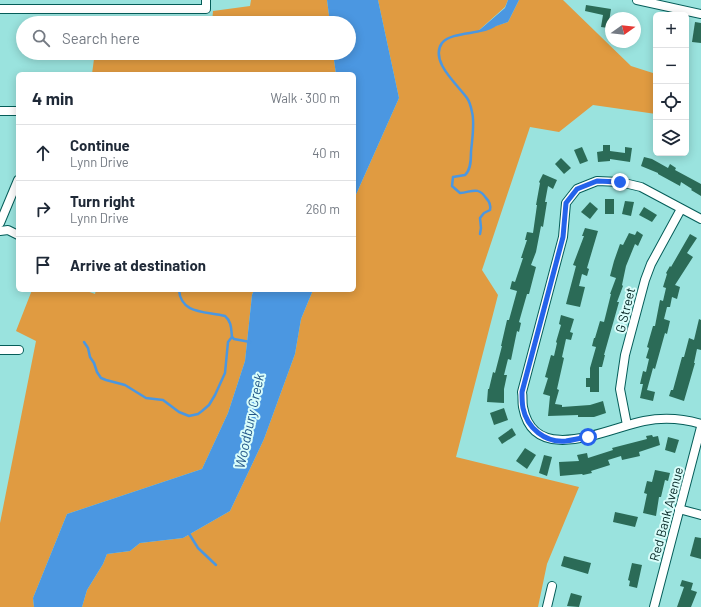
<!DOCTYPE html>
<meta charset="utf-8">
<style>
body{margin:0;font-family:Barlow,sans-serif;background:#f2f2f3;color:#1f2937}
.controls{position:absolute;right:12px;top:12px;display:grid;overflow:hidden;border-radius:6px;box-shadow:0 2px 10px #0003}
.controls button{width:36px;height:36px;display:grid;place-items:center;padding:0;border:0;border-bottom:1px solid #e0e1e3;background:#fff;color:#1f2937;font:20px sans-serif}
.compass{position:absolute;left:605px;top:12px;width:36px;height:36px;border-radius:50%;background:#fff;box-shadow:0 2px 10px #0003;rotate:75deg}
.stop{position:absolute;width:12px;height:12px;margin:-9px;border:3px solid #2563eb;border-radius:50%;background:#fff}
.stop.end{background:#2563eb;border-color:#fff;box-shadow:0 1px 4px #0008}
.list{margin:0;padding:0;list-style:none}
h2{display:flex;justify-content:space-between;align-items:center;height:52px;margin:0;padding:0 16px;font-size:17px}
h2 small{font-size:13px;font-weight:400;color:#747a83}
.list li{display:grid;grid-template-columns:26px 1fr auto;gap:12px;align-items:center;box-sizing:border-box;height:56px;padding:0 16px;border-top:1px solid #e0e1e3}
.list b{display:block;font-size:15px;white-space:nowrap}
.list p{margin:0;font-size:13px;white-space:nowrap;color:#747a83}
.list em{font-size:13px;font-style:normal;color:#747a83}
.icon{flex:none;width:22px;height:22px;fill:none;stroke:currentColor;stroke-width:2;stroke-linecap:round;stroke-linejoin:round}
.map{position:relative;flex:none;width:701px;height:607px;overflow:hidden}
.search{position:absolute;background:#fff;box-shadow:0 2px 10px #0003;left:16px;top:16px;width:340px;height:44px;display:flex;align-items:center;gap:10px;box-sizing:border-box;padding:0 14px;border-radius:22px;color:#747a83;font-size:15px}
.panel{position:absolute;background:#fff;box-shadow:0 2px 10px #0003;left:16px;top:72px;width:340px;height:220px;border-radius:6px}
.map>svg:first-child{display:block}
</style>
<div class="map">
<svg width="701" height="607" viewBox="0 0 701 607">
<rect width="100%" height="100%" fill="#9ae3de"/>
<g fill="#e09b41">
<polygon points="251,0 327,0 330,23 212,23 213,11 250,6"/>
<polygon points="378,0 508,0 505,7 477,32 508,22 519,0 563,0 631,66 656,74 656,114 593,105 559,132 530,127 482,270 498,295 456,457 579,487 547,564 538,607 82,607 87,590 103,564 107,554 130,551 140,543 183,538 230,511 264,439 295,354 301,319 313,290 354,290 354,199 399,98"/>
<polygon points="210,53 333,53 336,74 92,74 94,59 209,57"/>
<polygon points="32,290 84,290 95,294 96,290 254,290 252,295 245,361 228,413 202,469 67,514 33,598 34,607 0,607 0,523 36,341 16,331"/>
</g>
<g fill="#4b97e1">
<polygon points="327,0 378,0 399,98 354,199 354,74 336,74 333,53 349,53 349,23 330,23"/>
<polygon points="508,0 519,0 508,22 476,33 505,8"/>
<polygon points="254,290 313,290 301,319 295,354 264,439 230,511 183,538 140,543 130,551 107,554 103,564 87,590 82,607 34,607 33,598 67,514 202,469 228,413 245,361 252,295"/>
</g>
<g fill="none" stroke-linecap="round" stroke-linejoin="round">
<g stroke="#4b97e1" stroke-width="2.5">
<path d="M480 234 481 228 480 218 484 213 490 210C491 205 490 202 486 198 478 186 472 192 460 193L452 186 453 177 465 175C471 170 471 159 471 152 472 140 475 123 472 112 471 107 470 102 467 98 458 85 429 61 442 43 452 31 481 35 494 26"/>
<polyline points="232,337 234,339 250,342"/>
<path d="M84 342 88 348 90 357 94 363 97 372 101 378 106 380 125 385 146 398 163 400 179 412 189 416 198 414 202 411 209 405 215 395 225 373 228 342 232 337C231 329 232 322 225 316 207 311 181 315 179 290"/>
<polyline points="188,532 198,548 216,565"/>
</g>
</g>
<g fill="#2b6b57">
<polygon points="586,5 611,9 608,28 601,27 603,15 585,11"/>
<polygon points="695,22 701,23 701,43 692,42"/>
<polygon points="603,145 610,145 610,151 625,153 625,147 632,148 630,162 610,159 610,161 598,162 597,152 603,151"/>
<polygon points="582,147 588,161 580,164 574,150"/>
<polygon points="644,157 652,159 668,168 670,164 676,168 675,170 701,184 701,196 691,190 692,189 681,182 680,186 658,174 658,173 641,166"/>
<polygon points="561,158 571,168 564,174 555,164"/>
<polygon points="543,174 557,180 553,189 548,186 545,202 547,202 543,227 541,226 536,252 531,265 536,267 529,294 527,294 519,322 521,323 519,332 517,331 511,360 508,359 504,375 507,375 504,389 504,403 487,402 488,389 489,389 493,372 495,373 502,346 501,346 507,320 509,320 517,291 510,289 512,281 515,282 523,258 521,258 527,240 525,240 527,232 533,233 537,205 536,205 540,183 539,182"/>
<rect x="605" y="199" width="9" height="15"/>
<polygon points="625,201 634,202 631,216 622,214"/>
<polygon points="590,202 598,209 590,219 581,212"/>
<polygon points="644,207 657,215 652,222 639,215"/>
<polygon points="585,228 598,231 587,268 589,269 587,276 582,274 579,286 585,287 580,307 566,304 576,266 573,265 584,236 582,236"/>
<polygon points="637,231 643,235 638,246 635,244 626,266 622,285 623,286 617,302 619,302 604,355 605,355 602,367 599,367 599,392 590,392 590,387 586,387 586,378 590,378 590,368 596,347 592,346 594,338 595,338 600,321 604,322 611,294 610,294 616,278 610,276 614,261 620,244 623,245 629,233 635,235"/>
<polygon points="690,234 697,238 687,253 693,257 675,285 680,287 677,299 672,297 670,307 667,307 664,319 670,321 667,334 665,333 655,369 653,368 647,390 655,392 653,401 640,398 643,384 640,384 643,371 646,372 649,359 646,358 649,348 647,347 653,326 655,326 660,300 663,301 666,288 663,287 667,274 666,273 670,266 671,267"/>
<polygon points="561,315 574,319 570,332 573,333 571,340 566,339 562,357 564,358 557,389 559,390 555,404 562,405 562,407 590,405 603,401 606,413 594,417 578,417 578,415 548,416 550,396 543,394 548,378 545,377 551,355 554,356 557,343 556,342 561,325 559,324"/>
<polygon points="699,319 701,320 701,350 697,349 694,363 695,363 684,401 669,396 671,390 673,390 682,357 684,357 689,338 694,340"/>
<polygon points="504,408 508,420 494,425 490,413"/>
<polygon points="512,428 516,435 502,444 498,438"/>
<polygon points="652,435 653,437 658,436 660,445 639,452 640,456 622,460 621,456 608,460 610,465 591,471 592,473 583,475 582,474 560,476 559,462 579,461 577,455 587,453 588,458 613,450 612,448 647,439 646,436"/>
<polygon points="668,437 679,440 675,453 665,450"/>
<polygon points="525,448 536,455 527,469 516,461"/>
<polygon points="544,455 552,457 547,476 539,473"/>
<polygon points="655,470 670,473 668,481 665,480 661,497 659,497 656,516 643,513 647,494 644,493 647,481 652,482"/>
<polygon points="615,512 638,517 635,527 613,522"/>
<polygon points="695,537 701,538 701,559 690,556"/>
<polygon points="564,556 591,563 588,574 561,566"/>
<polygon points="632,563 642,565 637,588 629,586 630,581 628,580"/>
<polygon points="682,580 693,583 691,590 697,592 691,607 677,607 684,587 680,586"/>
<polygon points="571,593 582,596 579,607 567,606"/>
</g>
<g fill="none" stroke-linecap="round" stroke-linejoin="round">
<defs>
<g id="minor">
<polyline points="637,0 701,14"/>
<polyline points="0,9 206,9 206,0"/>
<polyline points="0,111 18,111"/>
<path d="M701 219 641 187 620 182 597 181 577 189 566 203 563 237 522 392C523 397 522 402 523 407 534 467 608 428 644 421 664 417 681 418 701 424"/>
<polyline points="0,223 18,180"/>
<polyline points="0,231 8,230 18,235"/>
<polyline points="0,350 19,350"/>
<polyline points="627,425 620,389 625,355 645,280 651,264 681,209"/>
<polyline points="679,509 701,515"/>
<polyline points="547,607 552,586"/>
<polyline points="654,607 701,427"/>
</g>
</defs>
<use href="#minor" stroke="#055d59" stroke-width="10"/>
<use href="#minor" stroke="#fff" stroke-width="8"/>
</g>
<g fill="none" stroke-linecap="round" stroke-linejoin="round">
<path stroke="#2563eb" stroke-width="5" d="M588 437C580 438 573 440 566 441 545 443 527 428 523 408 522 403 522 397 522 392L563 237 566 203 577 189 597 181 620 182"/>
</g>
<g text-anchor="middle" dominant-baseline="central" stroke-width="4" stroke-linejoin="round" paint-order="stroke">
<g font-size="13" fill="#052523" stroke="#d9fdfa">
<text transform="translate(625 310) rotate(-76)">G Street</text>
<text transform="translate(666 514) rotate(-75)">Red Bank Avenue</text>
</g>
<g font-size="14" font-style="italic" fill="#235789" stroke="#d9fdfa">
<text transform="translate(249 421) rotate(-78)">Woodbury Creek</text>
</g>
</g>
</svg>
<div class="controls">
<button>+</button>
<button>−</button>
<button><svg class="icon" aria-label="locate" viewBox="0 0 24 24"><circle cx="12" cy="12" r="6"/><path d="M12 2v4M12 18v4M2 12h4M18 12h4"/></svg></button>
<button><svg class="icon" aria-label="layers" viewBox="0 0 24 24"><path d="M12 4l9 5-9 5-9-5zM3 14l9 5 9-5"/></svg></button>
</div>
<svg class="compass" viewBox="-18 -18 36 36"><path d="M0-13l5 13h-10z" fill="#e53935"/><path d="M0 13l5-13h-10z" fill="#747a83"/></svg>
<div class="stop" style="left:588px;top:437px"></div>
<div class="stop end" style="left:620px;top:182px"></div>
<div class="search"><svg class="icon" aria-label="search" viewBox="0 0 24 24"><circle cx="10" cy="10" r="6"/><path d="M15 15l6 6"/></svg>Search here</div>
<section class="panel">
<h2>4 min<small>Walk · 300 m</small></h2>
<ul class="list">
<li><svg class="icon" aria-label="ahead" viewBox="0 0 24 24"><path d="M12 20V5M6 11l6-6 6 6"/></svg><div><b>Continue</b><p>Lynn Drive</p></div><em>40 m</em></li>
<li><svg class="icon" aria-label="right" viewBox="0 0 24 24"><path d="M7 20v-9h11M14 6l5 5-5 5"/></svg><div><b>Turn right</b><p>Lynn Drive</p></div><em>260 m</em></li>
<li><svg class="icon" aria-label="arrive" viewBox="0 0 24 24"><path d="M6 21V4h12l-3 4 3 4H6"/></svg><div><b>Arrive at destination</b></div></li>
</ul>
</section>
</div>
